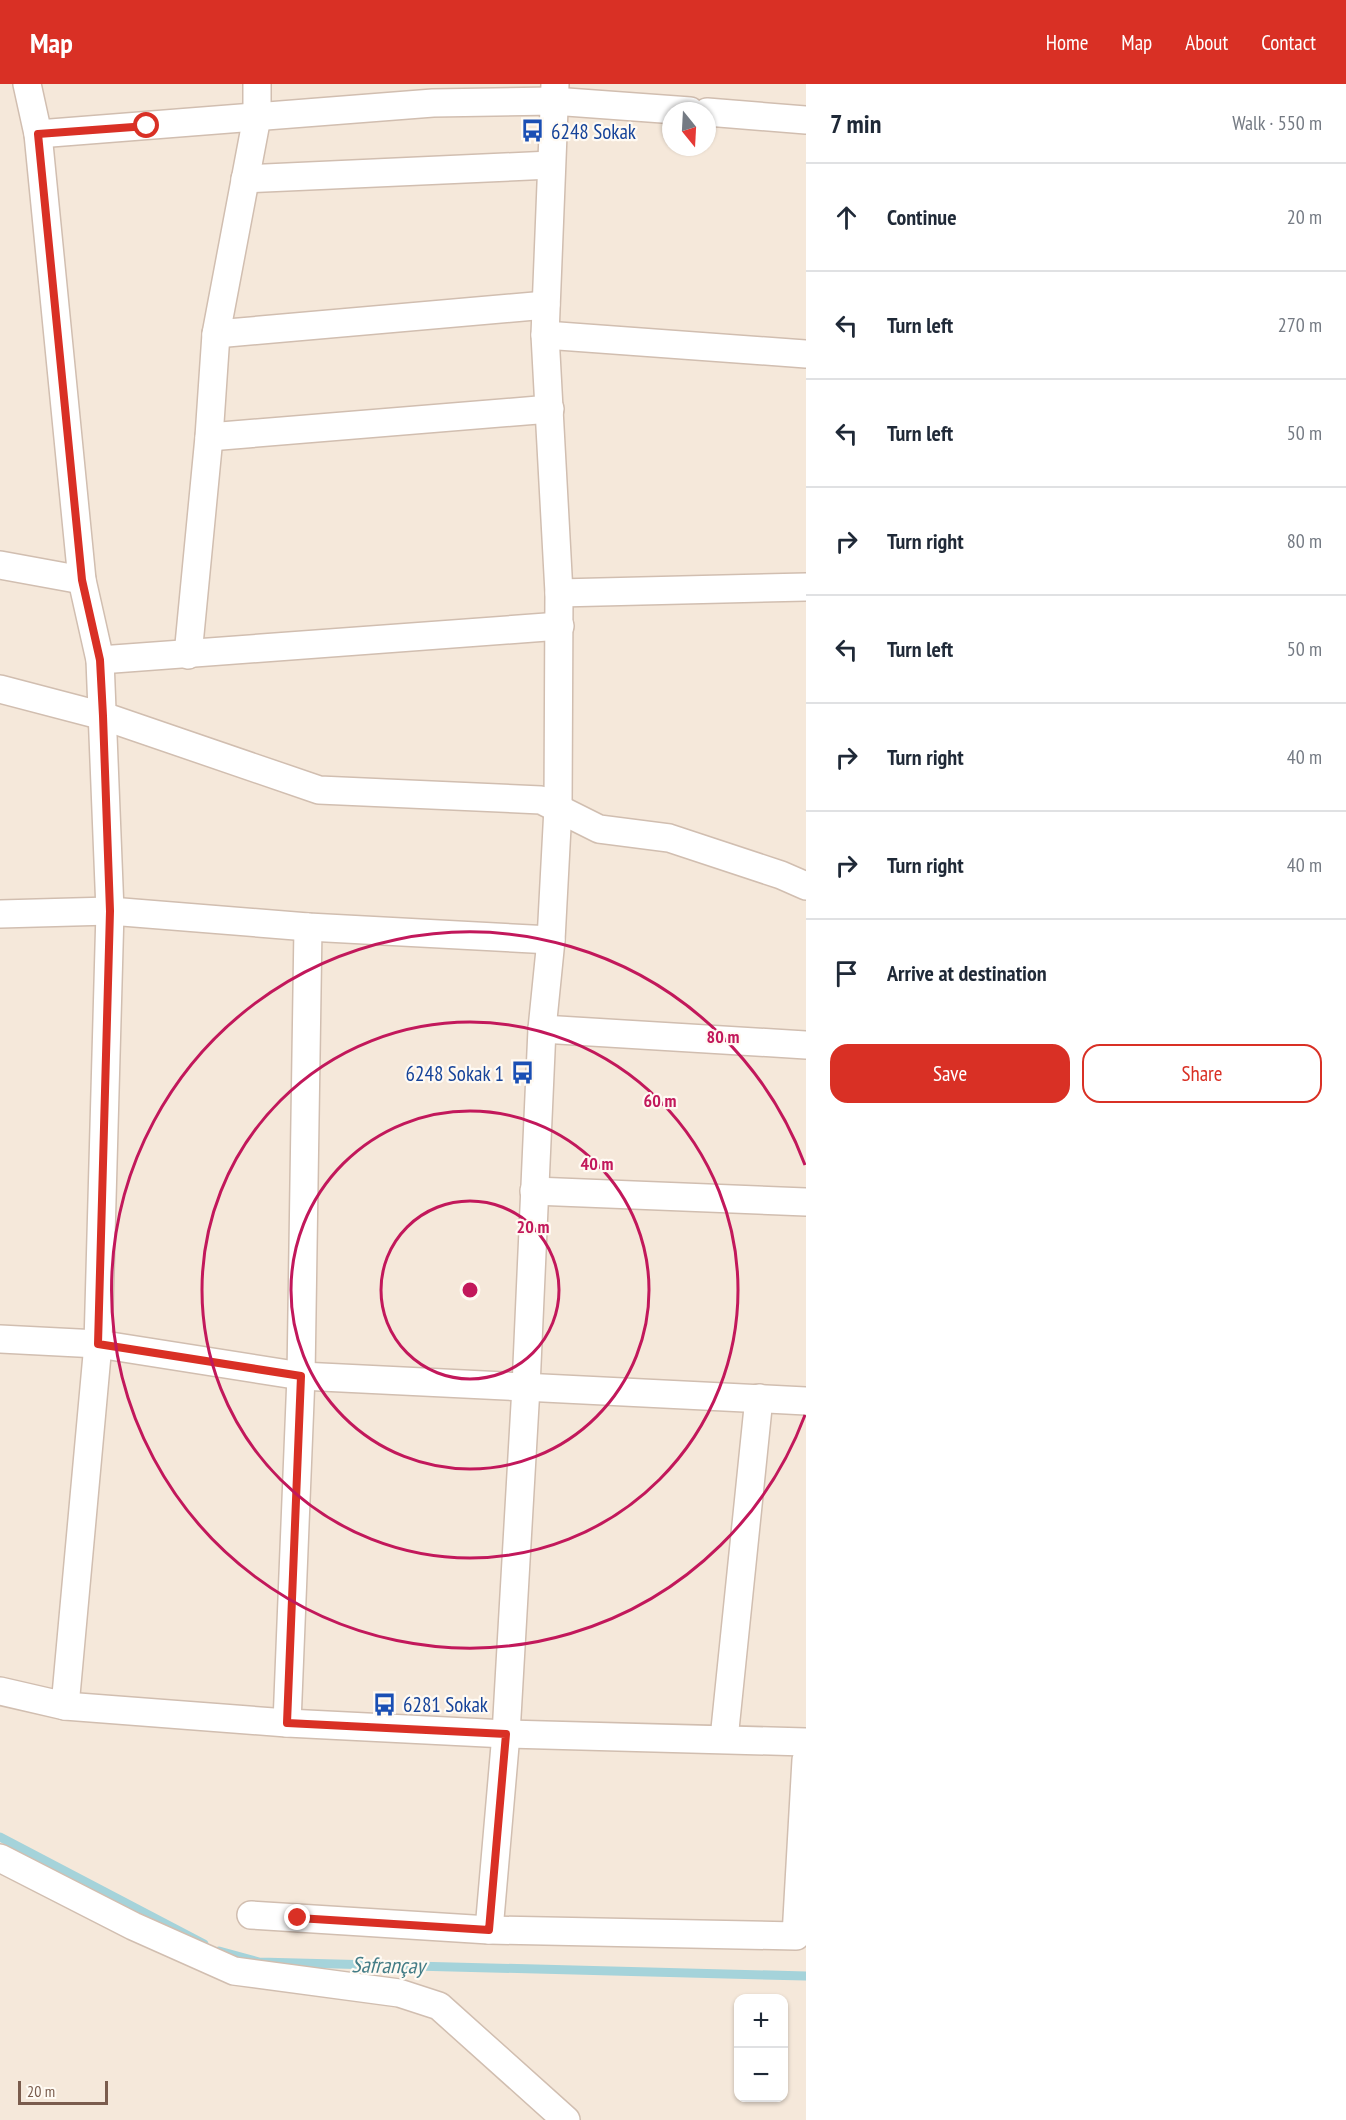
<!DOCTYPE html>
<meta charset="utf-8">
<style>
body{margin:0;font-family:"PT Sans Narrow",sans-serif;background:#f6f6f7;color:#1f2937}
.controls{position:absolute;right:18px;bottom:18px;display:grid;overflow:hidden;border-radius:12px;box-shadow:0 2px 4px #0004}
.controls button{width:54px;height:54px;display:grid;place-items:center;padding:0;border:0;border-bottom:2px solid #e0e1e3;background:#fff;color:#1f2937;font:30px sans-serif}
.compass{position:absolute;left:662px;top:18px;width:54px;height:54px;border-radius:50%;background:#fff;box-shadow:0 2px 4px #0004;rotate:162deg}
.scale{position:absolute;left:18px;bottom:15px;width:90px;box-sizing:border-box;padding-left:6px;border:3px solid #7a5c4d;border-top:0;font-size:16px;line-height:21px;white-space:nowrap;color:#7a5c4d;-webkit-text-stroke:4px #fffaf3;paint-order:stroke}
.stop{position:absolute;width:18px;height:18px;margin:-14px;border:4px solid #d93025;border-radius:50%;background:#fff}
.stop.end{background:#d93025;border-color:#fff;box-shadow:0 2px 6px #0008}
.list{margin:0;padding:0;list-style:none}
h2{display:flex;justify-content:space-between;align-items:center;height:78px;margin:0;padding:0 24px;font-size:26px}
h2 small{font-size:20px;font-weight:400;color:#747a83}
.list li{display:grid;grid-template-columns:39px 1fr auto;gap:18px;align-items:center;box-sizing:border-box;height:108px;padding:0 24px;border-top:2px solid #e0e1e3}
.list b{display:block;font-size:22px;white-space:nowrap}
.list em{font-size:20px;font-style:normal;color:#747a83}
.actions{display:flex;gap:12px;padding:18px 24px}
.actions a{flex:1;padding:14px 0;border:2px solid #d93025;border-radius:18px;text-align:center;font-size:21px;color:#d93025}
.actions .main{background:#d93025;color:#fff}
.icon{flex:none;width:33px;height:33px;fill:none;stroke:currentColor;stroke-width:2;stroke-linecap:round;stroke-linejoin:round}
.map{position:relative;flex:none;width:806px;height:2036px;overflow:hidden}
header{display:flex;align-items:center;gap:36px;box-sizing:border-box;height:84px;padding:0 30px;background:#d93025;color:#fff}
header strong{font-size:28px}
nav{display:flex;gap:33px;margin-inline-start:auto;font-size:21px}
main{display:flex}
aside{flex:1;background:#fff}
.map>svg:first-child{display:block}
</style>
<header>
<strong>Map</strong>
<nav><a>Home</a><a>Map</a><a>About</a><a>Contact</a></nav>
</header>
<main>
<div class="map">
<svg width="806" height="2036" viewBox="0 0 806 2036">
<rect width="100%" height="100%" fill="#fdf6ec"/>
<path fill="#f5e8da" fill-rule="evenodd" d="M0 0H806V2036H0ZM671 27H707V63H671ZM738 1914H784V2014H738Z"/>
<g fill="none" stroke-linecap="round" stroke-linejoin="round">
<g stroke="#a5d3da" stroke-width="9">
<polyline points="0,1753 204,1860"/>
<polyline points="219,1867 259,1878 806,1892"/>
</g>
<defs>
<g id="street">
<polyline points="27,0 38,50 82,496 100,576 110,827 98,1260 65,1622"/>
<polyline points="707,28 806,36"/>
<polyline points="38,50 433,19 553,17 690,27"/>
<polyline points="245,95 551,81"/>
<polyline points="216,250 546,221"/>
<polyline points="545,251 806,270"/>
<polyline points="209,353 550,325"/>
<polyline points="0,481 82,496"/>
<polyline points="559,509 806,503"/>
<polyline points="188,571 209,353 216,250 257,33 257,0"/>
<polyline points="100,576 560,542"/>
<polyline points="0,605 103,632 319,706 541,716 599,745 669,754 781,791 806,802"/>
<polyline points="0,830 110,827 308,843 551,856"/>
<polyline points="542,945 806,961"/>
<polyline points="534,1107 806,1118"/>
<polyline points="0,1255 98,1260 301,1292 806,1317"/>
<polyline points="0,1607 65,1622 287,1639 506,1650 806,1658"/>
<polyline points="287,1639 301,1292 308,843"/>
<polyline points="724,1655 759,1314"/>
<polyline points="0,1774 133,1842 234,1887 399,1909 439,1922 566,2036"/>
<polyline points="251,1831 489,1846 796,1852 806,1676"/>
<polyline points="489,1846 506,1650 526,1303 542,945 551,856 558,724 559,509 545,251 555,0"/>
</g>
</defs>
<use href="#street" stroke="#d1beb0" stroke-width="30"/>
<use href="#street" stroke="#fff" stroke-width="27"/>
</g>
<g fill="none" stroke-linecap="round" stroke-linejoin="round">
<polyline stroke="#d93025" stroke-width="8" points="147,42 38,50 82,496 100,576 103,632 110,827 98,1260 301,1292 287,1639 506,1650 489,1846 298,1834"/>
</g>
<g fill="none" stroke="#c2185b" stroke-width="3">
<circle cx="470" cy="1206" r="89"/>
<circle cx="470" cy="1206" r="179"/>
<circle cx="470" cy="1206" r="268"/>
<path d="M805 1331A358 358 0 1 1 805 1081"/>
</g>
<defs>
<symbol id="bus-bare" viewBox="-9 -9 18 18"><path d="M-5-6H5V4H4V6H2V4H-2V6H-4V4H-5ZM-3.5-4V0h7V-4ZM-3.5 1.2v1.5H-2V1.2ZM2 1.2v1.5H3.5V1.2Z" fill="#1a4fb4" stroke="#fffaf3" stroke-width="2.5" paint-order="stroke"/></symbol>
</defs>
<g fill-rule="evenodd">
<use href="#bus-bare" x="516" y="30" width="33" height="33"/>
<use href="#bus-bare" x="506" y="972" width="33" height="33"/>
<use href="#bus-bare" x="368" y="1604" width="33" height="33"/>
</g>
<g text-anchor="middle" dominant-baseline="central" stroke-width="4.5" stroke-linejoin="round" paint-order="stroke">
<g font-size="21" fill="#164399" stroke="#fffaf3" text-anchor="start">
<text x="551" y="47">6248 Sokak</text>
<text x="504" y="989" text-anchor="end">6248 Sokak 1</text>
<text x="403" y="1620">6281 Sokak</text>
</g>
<g font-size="22" font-style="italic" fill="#437c86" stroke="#fffaf3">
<text transform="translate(388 1881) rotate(1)">Safrançay</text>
</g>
</g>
<circle cx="470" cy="1206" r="9" fill="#c2185b" stroke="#fffaf3" stroke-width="3"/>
<g font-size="18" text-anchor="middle" font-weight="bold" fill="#c2185b" stroke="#fffaf3" stroke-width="4.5" stroke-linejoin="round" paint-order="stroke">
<text x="723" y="959">80 m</text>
<text x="660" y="1023">60 m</text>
<text x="597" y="1086">40 m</text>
<text x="533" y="1149">20 m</text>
</g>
</svg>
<div class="controls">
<button>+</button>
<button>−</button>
</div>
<svg class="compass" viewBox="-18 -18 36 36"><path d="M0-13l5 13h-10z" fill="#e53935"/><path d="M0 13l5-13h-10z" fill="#747a83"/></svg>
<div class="scale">20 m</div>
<div class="stop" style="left:147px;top:42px"></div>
<div class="stop end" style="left:298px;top:1834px"></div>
</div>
<aside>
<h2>7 min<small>Walk · 550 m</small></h2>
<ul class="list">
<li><svg class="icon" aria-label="ahead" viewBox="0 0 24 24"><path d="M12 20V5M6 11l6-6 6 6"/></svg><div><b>Continue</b></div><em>20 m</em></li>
<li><svg class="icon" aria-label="left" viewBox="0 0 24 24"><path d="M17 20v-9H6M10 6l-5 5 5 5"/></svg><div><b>Turn left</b></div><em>270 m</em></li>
<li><svg class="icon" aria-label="left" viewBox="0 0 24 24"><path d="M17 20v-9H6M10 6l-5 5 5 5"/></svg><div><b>Turn left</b></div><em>50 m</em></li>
<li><svg class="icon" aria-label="right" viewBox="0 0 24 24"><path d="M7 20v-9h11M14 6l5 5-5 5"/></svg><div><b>Turn right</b></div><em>80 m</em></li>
<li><svg class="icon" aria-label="left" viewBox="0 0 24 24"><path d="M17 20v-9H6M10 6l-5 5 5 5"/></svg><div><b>Turn left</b></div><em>50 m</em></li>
<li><svg class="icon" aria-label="right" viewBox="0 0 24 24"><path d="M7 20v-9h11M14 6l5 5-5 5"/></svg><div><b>Turn right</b></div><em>40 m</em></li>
<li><svg class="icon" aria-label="right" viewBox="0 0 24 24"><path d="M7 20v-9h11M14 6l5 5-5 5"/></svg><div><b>Turn right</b></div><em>40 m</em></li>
<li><svg class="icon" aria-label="arrive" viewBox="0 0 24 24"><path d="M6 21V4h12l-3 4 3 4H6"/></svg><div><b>Arrive at destination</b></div></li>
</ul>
<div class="actions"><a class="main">Save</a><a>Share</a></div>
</aside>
</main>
